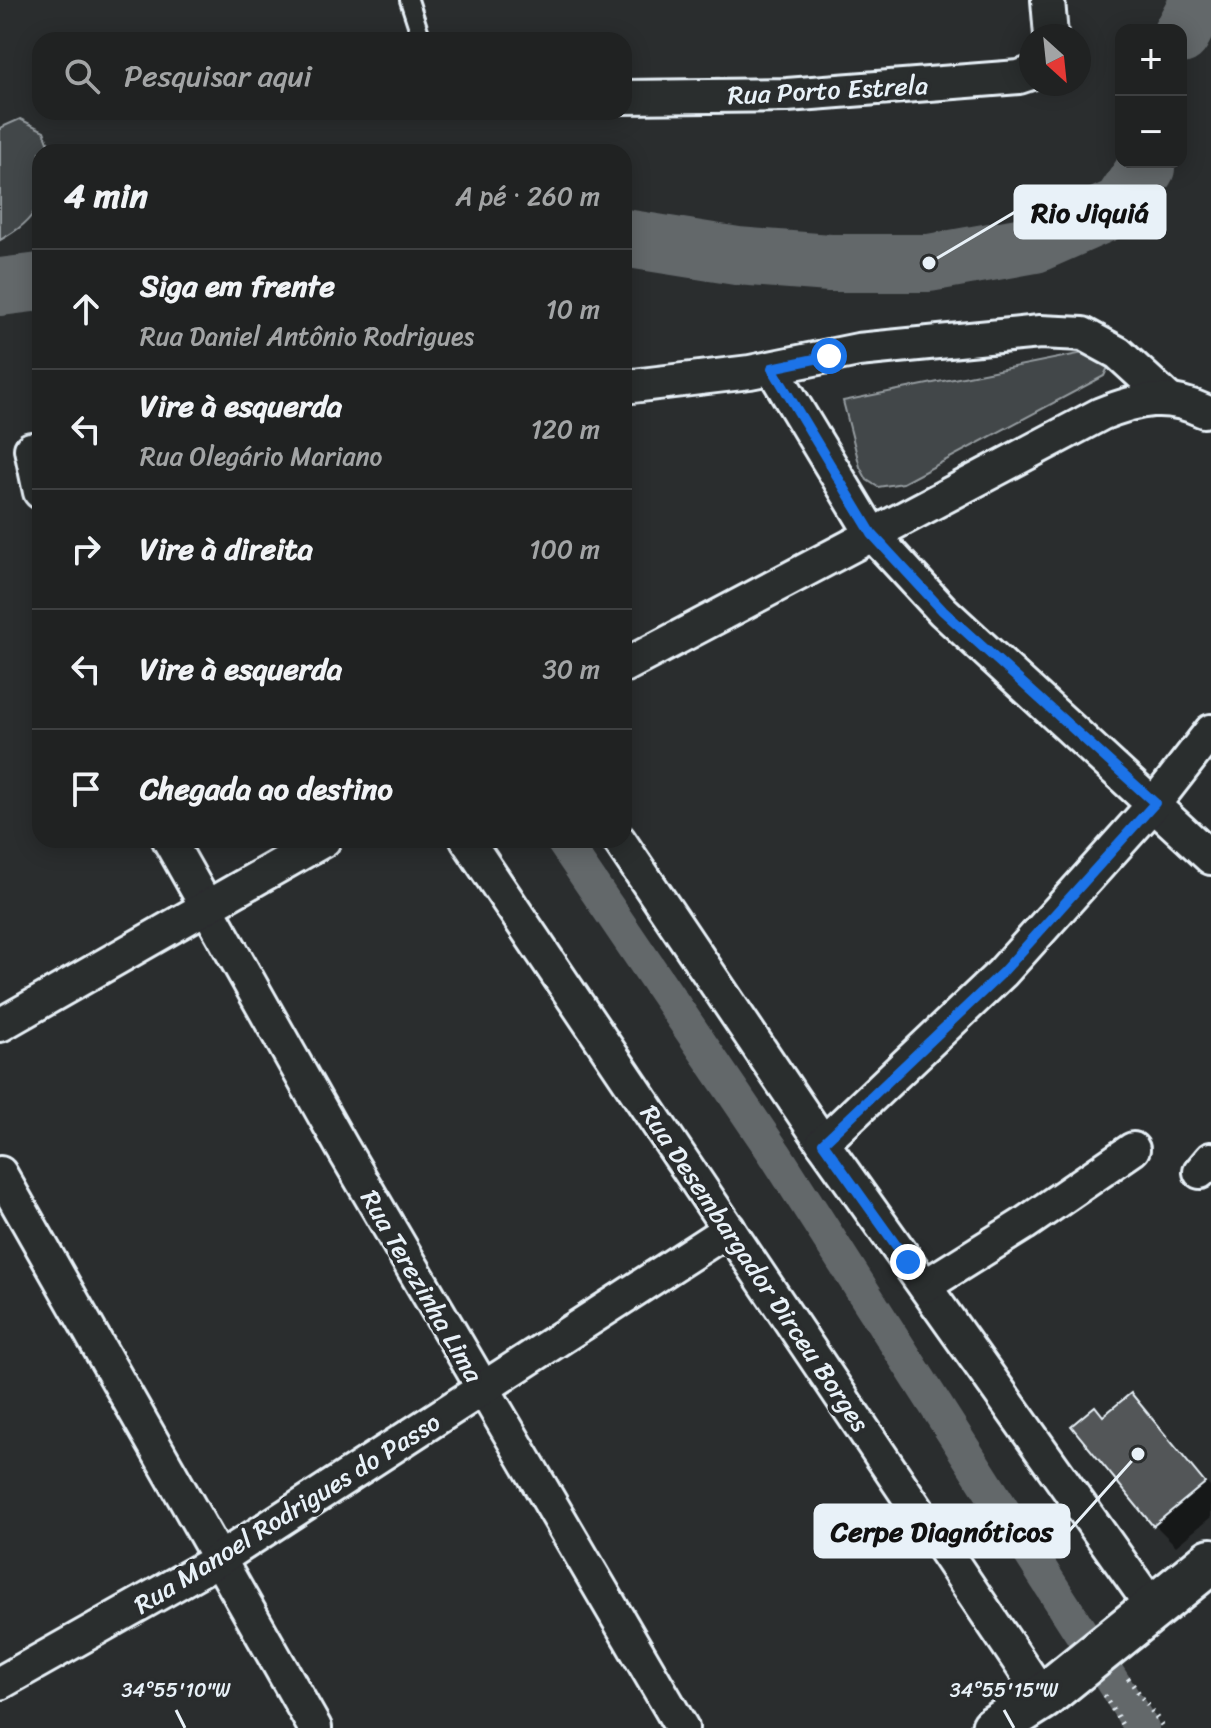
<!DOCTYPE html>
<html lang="pt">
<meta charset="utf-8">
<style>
body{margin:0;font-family:Sriracha,sans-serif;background:#2d2f2f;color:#f1f3f6}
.controls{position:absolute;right:24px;top:24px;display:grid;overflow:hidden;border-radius:16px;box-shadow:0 4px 20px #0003}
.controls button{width:72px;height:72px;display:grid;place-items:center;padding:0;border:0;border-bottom:2px solid #3d3f40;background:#202222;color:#f1f3f6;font:40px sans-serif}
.compass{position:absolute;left:1019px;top:24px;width:72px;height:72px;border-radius:50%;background:#202222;box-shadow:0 4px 20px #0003;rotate:153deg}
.stop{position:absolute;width:24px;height:24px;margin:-18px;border:6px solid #1a73e8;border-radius:50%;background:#fff}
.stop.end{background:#1a73e8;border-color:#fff;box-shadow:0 2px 8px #0008}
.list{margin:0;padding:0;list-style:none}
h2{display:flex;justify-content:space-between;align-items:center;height:104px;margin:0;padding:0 32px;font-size:34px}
h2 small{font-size:26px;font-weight:400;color:#a2a4a5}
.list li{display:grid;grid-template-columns:52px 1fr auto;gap:24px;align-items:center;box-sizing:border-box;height:120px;padding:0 32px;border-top:2px solid #3d3f40}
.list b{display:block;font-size:30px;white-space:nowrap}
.list p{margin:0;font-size:26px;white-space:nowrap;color:#a2a4a5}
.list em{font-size:26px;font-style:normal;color:#a2a4a5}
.icon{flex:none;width:44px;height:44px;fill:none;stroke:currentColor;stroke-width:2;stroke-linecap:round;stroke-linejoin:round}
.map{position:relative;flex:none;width:1211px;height:1728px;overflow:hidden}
.search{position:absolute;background:#202222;box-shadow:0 4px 20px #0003;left:32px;top:32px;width:600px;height:88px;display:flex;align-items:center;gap:20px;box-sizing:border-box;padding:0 28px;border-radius:24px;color:#a2a4a5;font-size:30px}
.panel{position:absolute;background:#202222;box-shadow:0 4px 20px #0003;left:32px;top:144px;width:600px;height:704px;border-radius:24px}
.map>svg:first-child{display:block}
</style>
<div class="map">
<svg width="1211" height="1728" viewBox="0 0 1211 1728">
<rect width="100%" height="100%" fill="#2a2d2e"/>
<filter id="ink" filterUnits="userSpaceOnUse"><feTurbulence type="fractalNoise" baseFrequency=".0125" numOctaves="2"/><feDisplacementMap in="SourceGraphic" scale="16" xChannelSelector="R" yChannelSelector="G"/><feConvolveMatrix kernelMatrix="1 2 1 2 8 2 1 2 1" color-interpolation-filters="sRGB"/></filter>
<g filter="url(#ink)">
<g fill="#424648" stroke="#959ca0" stroke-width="2">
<path d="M20 119 44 131 52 152H40C40 200 46 215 0 240V128Z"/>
<polygon points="1098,350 1109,365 1104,376 903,483 878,487 867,480 860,467 843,401"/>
</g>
<polygon fill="#0007" points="1131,1396 1211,1488 1211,1517 1176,1546 1154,1524 1104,1418"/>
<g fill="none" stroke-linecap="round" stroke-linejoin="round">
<polyline stroke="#63686b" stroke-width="34" points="562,840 775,1154 1142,1728"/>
<g stroke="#63686b" stroke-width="58">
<polyline points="1181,35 1200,0"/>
<polyline points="624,238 737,256 830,263 929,263 1035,244 1121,206 1146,168 1146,162"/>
<polyline points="0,287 40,282"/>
</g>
</g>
<polygon fill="#535759" stroke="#e8f1f8" stroke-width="2" points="1131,1393 1205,1483 1153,1526 1071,1426 1095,1406 1103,1416"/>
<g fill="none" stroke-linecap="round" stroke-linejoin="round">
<defs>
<polyline id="lane" points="409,0 422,40"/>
<g id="street">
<polyline points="1048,0 1051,36"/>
<polyline points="624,97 787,95 1019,77 1031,73"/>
<polyline points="772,368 872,534 943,611 1211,858"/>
<polyline points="624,387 750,372 858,350 1040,332 1083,334 1118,353 1167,398"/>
<polyline points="31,449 40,492"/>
<path d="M624 666 1101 414C1138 399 1167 393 1204 411"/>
<polyline points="169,840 342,1147 682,1728"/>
<polyline points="467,840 1043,1697"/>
<polyline points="619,840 823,1143 1153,1608"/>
<polyline points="0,1025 324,840"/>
<polyline points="823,1143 1002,973 1155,803 1211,731"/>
<polyline points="1200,1172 1211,1159"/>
<polyline points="0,1173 315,1728"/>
<polyline points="925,1286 1024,1224 1133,1149"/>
<polyline points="0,1683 218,1560 729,1229"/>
</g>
<polyline id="primary" points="994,1728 1043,1697 1211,1561"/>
</defs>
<use href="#lane" stroke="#e8f1f8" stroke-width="22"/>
<use href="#street" stroke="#e8f1f8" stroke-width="38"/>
<use href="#primary" stroke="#e8f1f8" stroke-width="50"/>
<g stroke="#e8f1f8" stroke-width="5" stroke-dasharray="2 6" stroke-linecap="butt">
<polyline points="1128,1678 1164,1728"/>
<polyline points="1104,1695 1124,1728"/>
</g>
<use href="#lane" stroke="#2a2d2e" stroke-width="16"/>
<use href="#street" stroke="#2a2d2e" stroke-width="32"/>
<use href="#primary" stroke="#2a2d2e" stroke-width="44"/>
</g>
</g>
<g fill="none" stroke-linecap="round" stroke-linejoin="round" filter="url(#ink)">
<polyline stroke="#1a73e8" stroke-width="10" points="829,356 772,368 872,534 943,611 1155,803 1002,973 823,1143 908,1262"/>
</g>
<path fill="none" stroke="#e8f1f8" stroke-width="3" d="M176 1710 185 1728M1004 1710 1014 1728"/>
<g text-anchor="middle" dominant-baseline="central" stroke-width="8" stroke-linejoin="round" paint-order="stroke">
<g font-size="26" fill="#e8f1f8" stroke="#2a2d2e">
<text transform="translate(828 90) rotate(-3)">Rua Porto Estrela</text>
<text transform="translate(755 1268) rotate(56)">Rua Desembargador Dirceu Borges</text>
<text transform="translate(422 1286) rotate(60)">Rua Terezinha Lima</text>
<text transform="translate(287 1513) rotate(-32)">Rua Manoel Rodrigues do Passo</text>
</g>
</g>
<g font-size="20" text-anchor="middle" fill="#e8f1f8" stroke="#2a2d2e" stroke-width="8" stroke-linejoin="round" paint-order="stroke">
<text x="176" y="1697">34°55'10"W</text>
<text x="1004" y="1697">34°55'15"W</text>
</g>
<path fill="none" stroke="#e8f1f8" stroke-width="3" d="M929 263L1015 212M1138 1454L1069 1531"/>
<g fill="#e8f1f8" stroke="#2a2d2e" stroke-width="3">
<circle cx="929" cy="263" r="8"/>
<circle cx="1138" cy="1454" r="8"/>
</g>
<g fill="#e8f1f8" stroke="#e8f1f8" stroke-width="3">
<rect x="1015" y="186" width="150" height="52" rx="8"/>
<rect x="815" y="1505" width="254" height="52" rx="8"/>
</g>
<g font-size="28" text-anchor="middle" font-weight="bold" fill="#111">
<text x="1090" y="222">Rio Jiquiá</text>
<text x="942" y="1541">Cerpe Diagnóticos</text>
</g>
</svg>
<div class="controls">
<button>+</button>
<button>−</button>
</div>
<svg class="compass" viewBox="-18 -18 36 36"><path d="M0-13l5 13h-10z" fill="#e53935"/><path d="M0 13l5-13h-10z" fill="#a2a4a5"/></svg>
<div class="stop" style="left:829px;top:356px"></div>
<div class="stop end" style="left:908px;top:1262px"></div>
<div class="search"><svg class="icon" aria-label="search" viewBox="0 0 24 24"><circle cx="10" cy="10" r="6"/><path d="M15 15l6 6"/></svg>Pesquisar aqui</div>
<section class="panel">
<h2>4 min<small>A pé · 260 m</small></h2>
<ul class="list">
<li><svg class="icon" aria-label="ahead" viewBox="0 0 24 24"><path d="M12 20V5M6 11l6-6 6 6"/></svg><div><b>Siga em frente</b><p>Rua Daniel Antônio Rodrigues</p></div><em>10 m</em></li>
<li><svg class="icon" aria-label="left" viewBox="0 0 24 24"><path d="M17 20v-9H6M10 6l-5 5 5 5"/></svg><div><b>Vire à esquerda</b><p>Rua Olegário Mariano</p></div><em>120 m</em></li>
<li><svg class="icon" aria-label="right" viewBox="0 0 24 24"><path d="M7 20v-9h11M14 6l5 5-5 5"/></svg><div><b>Vire à direita</b></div><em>100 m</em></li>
<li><svg class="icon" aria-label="left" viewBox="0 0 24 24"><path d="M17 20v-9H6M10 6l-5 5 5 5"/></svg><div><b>Vire à esquerda</b></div><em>30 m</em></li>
<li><svg class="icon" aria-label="arrive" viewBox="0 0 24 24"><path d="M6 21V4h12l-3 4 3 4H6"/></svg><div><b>Chegada ao destino</b></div></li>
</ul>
</section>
</div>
